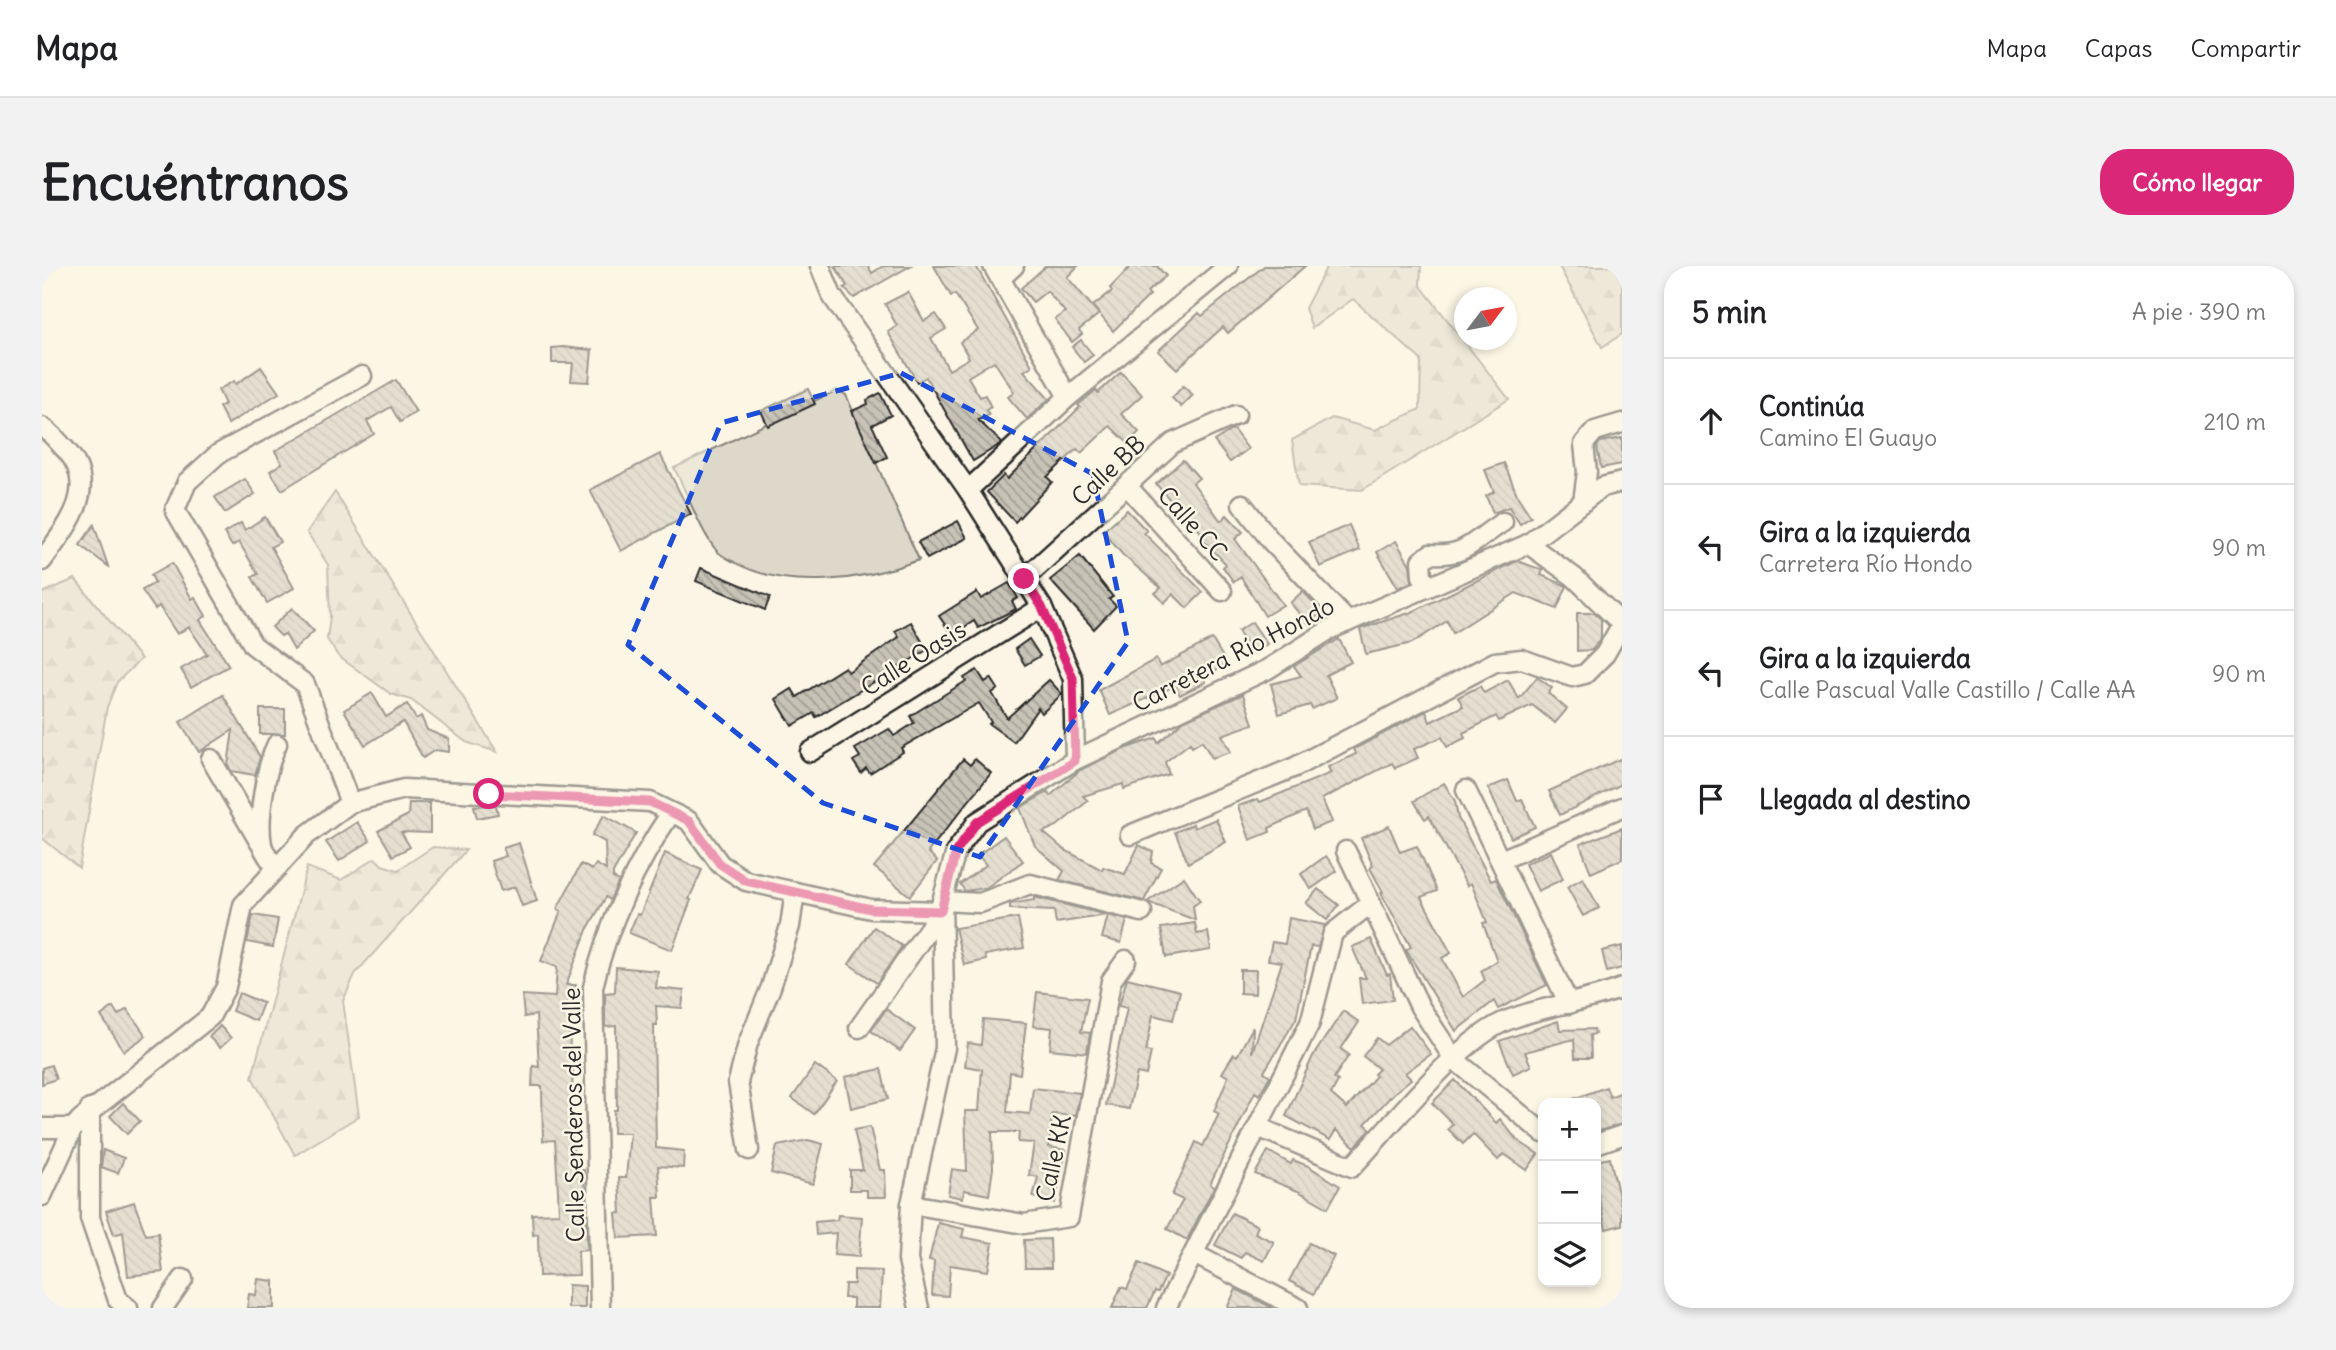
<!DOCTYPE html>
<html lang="es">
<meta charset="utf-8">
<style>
body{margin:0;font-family:Delius,sans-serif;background:#f2f2f2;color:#202124}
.controls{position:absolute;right:21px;bottom:21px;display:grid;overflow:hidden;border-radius:14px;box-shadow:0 4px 10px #0003}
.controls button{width:63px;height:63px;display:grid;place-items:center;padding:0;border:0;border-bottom:2px solid #e0e0e0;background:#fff;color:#202124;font:35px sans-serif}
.compass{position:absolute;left:1412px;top:21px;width:63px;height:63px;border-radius:50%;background:#fff;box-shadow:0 4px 10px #0003;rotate:58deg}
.stop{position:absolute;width:21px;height:21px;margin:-16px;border:5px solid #db2777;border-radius:50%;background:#fff}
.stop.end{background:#db2777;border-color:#fff;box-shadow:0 2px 7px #0008}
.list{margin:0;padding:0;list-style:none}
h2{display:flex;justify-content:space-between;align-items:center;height:91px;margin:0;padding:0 28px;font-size:30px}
h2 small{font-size:23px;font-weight:400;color:#757577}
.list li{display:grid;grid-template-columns:46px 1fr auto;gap:21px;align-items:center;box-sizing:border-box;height:126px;padding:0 28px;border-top:2px solid #e0e0e0}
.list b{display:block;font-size:26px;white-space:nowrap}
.list p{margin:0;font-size:23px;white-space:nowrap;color:#757577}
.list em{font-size:23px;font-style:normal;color:#757577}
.icon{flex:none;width:38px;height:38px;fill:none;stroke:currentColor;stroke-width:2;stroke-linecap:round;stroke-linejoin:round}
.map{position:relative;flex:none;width:1580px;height:1042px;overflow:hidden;border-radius:28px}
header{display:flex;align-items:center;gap:42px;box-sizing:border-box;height:98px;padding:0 35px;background:#fff;border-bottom:2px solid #e0e0e0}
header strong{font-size:33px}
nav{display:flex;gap:38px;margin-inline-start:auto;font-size:24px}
.intro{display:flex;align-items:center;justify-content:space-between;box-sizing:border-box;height:168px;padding:0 42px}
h1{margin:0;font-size:49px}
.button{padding:18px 32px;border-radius:28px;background:#db2777;color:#fff;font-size:24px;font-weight:700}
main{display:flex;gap:42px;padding:0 42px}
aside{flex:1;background:#fff;border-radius:28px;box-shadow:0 4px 10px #0003}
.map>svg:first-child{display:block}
</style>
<header>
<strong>Mapa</strong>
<nav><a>Mapa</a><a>Capas</a><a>Compartir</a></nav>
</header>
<div class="intro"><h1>Encuéntranos</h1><a class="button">Cómo llegar</a></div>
<main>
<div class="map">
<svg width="1580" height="1042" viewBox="0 0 1580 1042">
<defs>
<pattern id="forest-firs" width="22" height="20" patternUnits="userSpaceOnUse" patternTransform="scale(1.75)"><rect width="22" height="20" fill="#ded8ca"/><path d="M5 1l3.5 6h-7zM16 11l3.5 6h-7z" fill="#bfbaae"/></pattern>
<pattern id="building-back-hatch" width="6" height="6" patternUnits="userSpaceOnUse" patternTransform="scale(1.75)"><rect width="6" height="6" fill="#c8c3b7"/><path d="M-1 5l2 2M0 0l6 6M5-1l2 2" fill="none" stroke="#a39f95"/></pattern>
</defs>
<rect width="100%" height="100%" fill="#fcf5e5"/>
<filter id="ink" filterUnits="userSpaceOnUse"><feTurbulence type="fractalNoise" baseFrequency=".0143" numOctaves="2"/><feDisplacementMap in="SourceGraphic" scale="14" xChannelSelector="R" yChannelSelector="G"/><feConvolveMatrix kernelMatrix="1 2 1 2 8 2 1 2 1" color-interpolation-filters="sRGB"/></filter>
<g filter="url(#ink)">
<g fill="url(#forest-firs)" stroke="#84827a" stroke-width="2">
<polygon points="1285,0 1379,0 1378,19 1467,133 1320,224 1257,220 1250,174 1290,152 1333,164 1378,143 1379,94 1311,33 1270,62 1263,42"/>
<polygon points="1517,0 1580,0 1580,68 1560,81"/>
<polygon points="293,226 455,486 424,476 369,434 349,428 296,390 285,373 288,351 286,299 265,266"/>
<polygon points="33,313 99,393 75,416 65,441 37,602 0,572 0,327"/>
<polygon points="391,581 424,584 313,708 301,735 317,850 253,889 210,811 265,601 299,614 333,592 340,599 356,604"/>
</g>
<path fill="#ded8ca" stroke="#84827a" stroke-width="2" d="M795 124 804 129 877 294C823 314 745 326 692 296 686 293 678 289 674 284 657 263 645 226 632 202Z"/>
<g fill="url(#building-back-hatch)" stroke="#2b2b2b" stroke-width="2">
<polygon points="793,0 826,0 830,7 841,0 868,0 812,32 802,22 805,20"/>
<polygon points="892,0 934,0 990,100 982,105 1007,133 985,153 966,131 972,126 952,95 926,111 938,131 943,129 949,141 944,144 947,149 936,154 960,177 931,195 884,111 875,116 846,66 855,60 843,38 866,26 882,55 894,48 904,63 889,72 907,104 927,92 918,76 936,64 913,28 909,30"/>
<polygon points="1004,0 1036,0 1025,11 1057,48 1037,64 1040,68 1030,76 1013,53 1023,46 1005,25 991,36 979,22"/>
<polygon points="1089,0 1115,0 1124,10 1105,26 1108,29 1071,65 1051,40 1070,25 1068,22"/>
<polygon points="1222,0 1263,0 1186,67 1181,61 1135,103 1116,85 1157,47 1160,50"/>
<polygon points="1039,74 1051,89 1042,96 1030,81"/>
<polygon points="521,81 550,84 547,116 529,115 531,97 510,97 510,82"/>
<polygon points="219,101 237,127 186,158 177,141 183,138 176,124 192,115 194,118"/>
<polygon points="1079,106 1100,129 1079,148 1097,166 1086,177 1068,160 1039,187 1035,183 1005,211 1010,216 973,256 945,226 962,209 965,213 1038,141 1036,139 1054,124 1056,127"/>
<polygon points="354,114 374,146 358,156 349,141 325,155 332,168 240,224 228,205 240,197 233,185"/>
<polygon points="1141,120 1151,129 1139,141 1130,132"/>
<polygon points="766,123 773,138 726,160 719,145"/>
<polygon points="838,127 849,149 830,159 845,191 834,197 810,145 826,138 825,134"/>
<polygon points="1191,163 1206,183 1188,196 1172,175"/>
<polygon points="1580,172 1580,198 1559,202 1555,181 1558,176"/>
<polygon points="618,188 649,248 579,285 548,224"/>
<polygon points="1141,194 1157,212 1151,217 1179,255 1185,249 1201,266 1193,273 1241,339 1223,350 1199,311 1192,316 1181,301 1184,298 1160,273 1162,271 1134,232 1130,236 1114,218"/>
<polygon points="1462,197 1476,231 1489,251 1478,258 1467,241 1451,247 1444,230 1452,226 1443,204"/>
<polygon points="203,213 213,228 183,247 173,231"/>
<polygon points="1085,244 1105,265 1102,267 1161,326 1145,342 1131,328 1122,337 1113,327 1119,322 1080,288 1061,265"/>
<polygon points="223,251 238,276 229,281 252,322 225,337 210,311 216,308 197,276 190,280 182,267 199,257 203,264"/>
<polygon points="916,255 925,272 885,293 876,276"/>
<polygon points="52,259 66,300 38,279"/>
<polygon points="1307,259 1318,284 1278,301 1267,276"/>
<polygon points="1354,275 1368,299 1370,316 1356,322 1335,286"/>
<polygon points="1038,290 1071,331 1067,333 1074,340 1052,363 1008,314"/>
<polygon points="1475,295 1501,304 1499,309 1525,320 1515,343 1474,327 1411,367 1405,355 1370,377 1324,388 1318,363 1370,346"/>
<polygon points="130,297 150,333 153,331 164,350 158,354 187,400 149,421 139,403 165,388 147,361 135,368 117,340 113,343 100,324 113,317 109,309"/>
<polygon points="659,302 728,331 723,344 654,315"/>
<polygon points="967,317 976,332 970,335 974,343 936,362 932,355 910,369 897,350 935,326 939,333"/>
<polygon points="1261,325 1280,346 1267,358 1248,337"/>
<polygon points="250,342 272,365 252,384 243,368 239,370 230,361"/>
<polygon points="1535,347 1552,347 1559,353 1559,372 1550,384 1535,385"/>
<polygon points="869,356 885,384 774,451 772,447 750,460 734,433 750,423 755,431 803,401 806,406 857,371 853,365"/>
<polygon points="1210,356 1225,378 1210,388 1196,365"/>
<polygon points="987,373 998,390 983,399 973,383"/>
<polygon points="1170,373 1185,398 1162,412 1164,416 1138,429 1133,420 1068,449 1057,424 1114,393 1118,401"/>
<polygon points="1297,373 1309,396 1284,409 1295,432 1270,443 1268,439 1237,448 1229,418 1259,410 1252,400"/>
<polygon points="935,404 943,416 949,412 956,423 950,427 965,452 1007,414 1020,428 1000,447 996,442 972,476 947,458 949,456 937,437 859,482 861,486 828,507 824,502 819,507 811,495 818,491 813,483 847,463 852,470 872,457 868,450 924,415 922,412"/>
<polygon points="1495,411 1510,422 1506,427 1525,443 1513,457 1490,439 1457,455 1454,450 1421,467 1423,472 1405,481 1400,471 1372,483 1376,492 1353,502 1350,497 1280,533 1290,556 1271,563 1264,545 1227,562 1228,566 1208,574 1196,540 1216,533 1218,536 1289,507 1286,501 1314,488 1312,483 1384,445 1388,456 1421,440 1416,431 1438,420 1442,427 1466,414 1477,433"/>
<polygon points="330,427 344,451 365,438 374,453 379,450 385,464 407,473 407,486 393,484 381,492 361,456 323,479 302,444"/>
<polygon points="1201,428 1211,458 1180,469 1189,486 1170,492 1160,475 1150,481 1148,477 1123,496 1127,508 1082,523 1081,518 1041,530 1046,535 1015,560 1001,566 1021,583 1060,604 1061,601 1083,608 1097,579 1111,586 1109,597 1119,602 1102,635 1017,614 1022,605 993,580 978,542 1006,526 1008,530 1038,504 1082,483 1114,472 1116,477 1141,455"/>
<polygon points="181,429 218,491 213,509 189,505 186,499 191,464 157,486 138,456"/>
<rect x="218" y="443" width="25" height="25"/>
<polygon points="1580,492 1580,518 1518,549 1507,525"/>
<polygon points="921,493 928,499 933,493 949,507 886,586 895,595 868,630 832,601"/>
<polygon points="1466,514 1475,535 1480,533 1493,561 1469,572 1446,522"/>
<polygon points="1402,517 1413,535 1416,552 1449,615 1454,613 1505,719 1456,743 1452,735 1414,765 1364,684 1369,681 1339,627 1341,626 1328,602 1331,600 1319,572 1347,560 1358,586 1375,580 1395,625 1379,631 1409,687 1400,692 1421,731 1443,714 1439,705 1455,695 1441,657 1445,656 1429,617 1425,620 1387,550 1383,553 1372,535"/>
<polygon points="367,537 388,537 388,567 359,566 368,581 351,590 336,565 366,549"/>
<polygon points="454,539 456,548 435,552 432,540"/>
<polygon points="562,549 594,567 571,607 571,612 577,615 568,634 564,631 545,664 524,719 534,719 532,748 527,748 528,786 532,786 528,861 534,904 542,904 545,984 536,985 537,1009 497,1010 496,968 491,969 490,948 517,947 515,906 513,874 501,875 500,820 490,820 491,800 497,801 494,749 482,751 480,729 513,731 515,701 499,695 519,645 515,643 539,598 550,604 554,598 564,604 563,576 550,569"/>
<polygon points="1174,553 1184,576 1146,597 1133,566 1151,558 1152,562"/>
<polygon points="315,556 328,575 297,595 284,576"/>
<polygon points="1580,562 1580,593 1549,607 1538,578"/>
<polygon points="962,570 981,595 944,622 923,625 918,618 944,599 936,589"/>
<polygon points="477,577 495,635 480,640 473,621 459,625 449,595 464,590 461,582"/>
<polygon points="1509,586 1521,613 1496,625 1483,598"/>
<polygon points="623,587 660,604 647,633 649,634 630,684 587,667 595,648 598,649"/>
<polygon points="1284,590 1295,605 1269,623 1259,608"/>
<polygon points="1142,611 1158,635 1151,640 1153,654 1105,636"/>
<polygon points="1541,612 1557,642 1541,650 1525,621"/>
<polygon points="1276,623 1297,639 1285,654 1264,637"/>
<polygon points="992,631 1065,649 1014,657 1012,645 968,643 968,638 992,634"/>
<polygon points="211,649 236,653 231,681 205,676"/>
<polygon points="1066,649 1085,654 1079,677 1060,672"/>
<polygon points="976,652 982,682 943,689 944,694 922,699 913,662"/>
<polygon points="1247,652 1283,659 1276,681 1269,680 1254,753 1222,806 1228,810 1217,829 1213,826 1168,918 1172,921 1145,974 1125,963 1141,934 1130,929 1154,876 1161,880 1177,848 1172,845 1186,811 1180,807 1192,788 1195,790 1211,761 1210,787 1240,696 1226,694 1230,676 1243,678"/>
<polygon points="1153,657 1155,668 1166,666 1169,684 1124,691 1119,662"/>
<polygon points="832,661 860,680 835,717 807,698"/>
<polygon points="1329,673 1345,709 1348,708 1351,734 1320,738 1317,712 1324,712 1310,681"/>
<polygon points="1580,680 1580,702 1565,706 1560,685"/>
<polygon points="574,701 616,705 614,722 642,725 640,742 614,740 615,759 612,759 614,882 642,885 641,902 616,900 618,931 612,931 615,970 576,972 574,947 579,947 577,912 584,912 588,867 571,867 572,844 575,844 574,760 563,761 563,727 573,726"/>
<polygon points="1198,704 1214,704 1213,728 1198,727"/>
<polygon points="1085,712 1138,725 1131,754 1111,749 1104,785 1109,786 1104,809 1095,807 1087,843 1064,839 1085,742 1077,740"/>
<polygon points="995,726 1046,732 1039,766 1048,767 1045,787 1008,783 1010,762 991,760"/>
<polygon points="197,727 221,737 214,755 190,745"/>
<polygon points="71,741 76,749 85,743 104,770 82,785 59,750"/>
<polygon points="844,743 873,764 858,785 829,765"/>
<polygon points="1301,745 1317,756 1299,783 1307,789 1292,812 1296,815 1289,828 1305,842 1334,810 1332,808 1337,803 1321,790 1335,772 1344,779 1368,760 1389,788 1363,807 1369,813 1351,828 1323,858 1329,863 1313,881 1294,864 1288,874 1244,850 1271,790"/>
<polygon points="941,753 984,757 978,808 968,806 965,846 988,848 991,822 1038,827 1033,850 1010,848 1007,881 1024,884 1013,937 991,931 996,911 987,909 992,877 976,876 977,866 950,866 951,902 947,929 922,924 921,932 906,929 910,903 925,905 923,845 937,845 940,803 923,800 926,777 939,779"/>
<polygon points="1516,755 1518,764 1552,763 1553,768 1548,769 1549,792 1533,792 1532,773 1483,786 1489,800 1471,808 1457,775"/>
<polygon points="178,760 189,772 178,782 167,771"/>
<polygon points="9,799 14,813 0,818 0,802"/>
<polygon points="773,799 795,815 772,848 750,832"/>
<polygon points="839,803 846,833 809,842 803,811"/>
<polygon points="1413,814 1454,857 1458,853 1475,874 1496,888 1485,904 1462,888 1456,894 1431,868 1421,878 1406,863 1411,858 1390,837"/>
<polygon points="1564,821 1568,831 1580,826 1580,858 1554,866 1554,837 1523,836"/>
<polygon points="81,837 98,855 85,868 68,850"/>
<polygon points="828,861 838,904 843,904 844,931 825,931 825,924 808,924 808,904 821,904 812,864"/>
<polygon points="766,874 781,878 771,918 729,907 735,880"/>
<polygon points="61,884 82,892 76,907 59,901"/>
<polygon points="1226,885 1249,898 1251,894 1266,900 1298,920 1286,942 1256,925 1213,908"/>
<polygon points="1568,892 1580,944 1580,959 1564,963 1554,919 1554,895"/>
<polygon points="92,936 104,969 116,967 121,1006 86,1010 81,966 72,969 64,945"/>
<polygon points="1190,947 1216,960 1213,967 1232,976 1222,995 1203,986 1199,992 1173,979"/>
<polygon points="796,949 820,951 817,991 792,989 794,967 774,969 773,956 795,954"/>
<polygon points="896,957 922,963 920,971 951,977 946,1005 908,999 906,1030 890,1029 892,995 887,994"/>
<polygon points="1008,973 1009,1002 983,1002 982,974"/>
<polygon points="1267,977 1292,990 1272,1028 1247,1015"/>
<polygon points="1097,997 1124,1010 1116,1026 1113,1025 1105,1042 1070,1042 1079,1021 1085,1023"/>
<polygon points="812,1004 840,1005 838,1042 811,1042 811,1032 802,1032 803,1018 812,1018"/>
<polygon points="216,1013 232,1015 232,1042 205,1042 207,1028 214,1029"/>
<polygon points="526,1019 543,1020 543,1042 526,1042"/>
<polygon points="1194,1023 1231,1042 1185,1042"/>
</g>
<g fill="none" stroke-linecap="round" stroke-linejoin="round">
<defs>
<g id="minor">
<polyline points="778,0 790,30 926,224 1000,341 1031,413 1033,494"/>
<polyline points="951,0 1026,131"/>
<polyline points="958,13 972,0"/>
<path d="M0 161C10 167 16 176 24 184 59 222 24 262 0 295"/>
<polyline points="1086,221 1180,325"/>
<polyline points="926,224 1026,131 1186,0"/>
<polyline points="1541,236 1545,206 1542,178 1553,165 1580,157"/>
<polyline points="1200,238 1229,275 1306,356"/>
<polyline points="1486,278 1532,311 1580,358"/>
<polyline points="982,313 1131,177 1194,149"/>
<path d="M1386 321 1380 310 1379 295 1388 288C1425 291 1432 274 1461 256"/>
<polyline points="768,486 1000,341"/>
<polyline points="169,493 218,577"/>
<polyline points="1424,524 1527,738"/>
<polyline points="308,537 263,418 211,379 133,244 145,216 176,188 320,110"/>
<polyline points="1088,569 1253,501 1453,396 1480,393 1530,411 1543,408 1563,388 1580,358"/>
<polyline points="1304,585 1378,741 1412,793 1501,867"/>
<polyline points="1459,594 1580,541"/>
<path d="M234 602C230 595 221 586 220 578 215 552 224 501 235 478"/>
<polyline points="900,635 938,637 988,618 1100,646"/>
<polyline points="817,762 899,645"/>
<polyline points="48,843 48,952 76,1034 86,1042"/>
<path d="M1216 861 1310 901C1349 860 1417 773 1466 754 1503 739 1543 737 1580 722"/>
<polyline points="0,862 31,862"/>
<polyline points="1554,878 1580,869"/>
<polyline points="707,884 696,816 706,777 729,721 748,660 753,626"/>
<polyline points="0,930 31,862 39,853 168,751 184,721 201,639 265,569 308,537 362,523 608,536 647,555 678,598 704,615 829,643 899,645"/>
<polyline points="869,938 982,958 1027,951 1069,715 1084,694"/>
<polyline points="1152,988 1256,1042"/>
<polyline points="121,1042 141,1013"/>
<path d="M558 1042 551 721C565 660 594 598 629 547"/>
<polyline points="877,1042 866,994 869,938 903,782 900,635 914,585 935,556 1033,494 1226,403 1287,364 1486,278 1560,221 1580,216"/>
<polyline points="1124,1042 1268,757 1291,667 1328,638"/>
</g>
</defs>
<use href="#minor" stroke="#2b2b2b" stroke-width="23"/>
<use href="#minor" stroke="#fcf5e5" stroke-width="18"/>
</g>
</g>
<g fill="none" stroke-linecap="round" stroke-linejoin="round" filter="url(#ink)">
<polyline stroke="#db2777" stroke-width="9" points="447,528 608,536 647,555 678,598 704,615 829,643 899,645 914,585 935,556 1033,495 1031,412 1000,341 982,313"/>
</g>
<path d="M0 0H1580V1042H0ZM859 107 1051 208 1086 376 938 591 781 537 586 379 679 157Z" fill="#fcf5e5" fill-opacity=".55" fill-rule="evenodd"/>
<path fill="none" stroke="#1d4ed8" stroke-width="5" stroke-dasharray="14 9" stroke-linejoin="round" d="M859 107 1051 208 1086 376 938 591 781 537 586 379 679 157Z"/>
<g text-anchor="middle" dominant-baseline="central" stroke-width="5" stroke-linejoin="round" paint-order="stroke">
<g font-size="24" fill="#2b2b2b" stroke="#fcf5e5">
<text transform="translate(1066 204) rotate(-43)">Calle BB</text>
<text transform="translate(1151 257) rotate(48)">Calle CC</text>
<text transform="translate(1191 388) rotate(-27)">Carretera Río Hondo</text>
<text transform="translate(871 392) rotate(-32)">Calle Oasis</text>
<text transform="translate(531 849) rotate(-91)">Calle Senderos del Valle</text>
<text transform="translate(1011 892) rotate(-78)">Calle KK</text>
</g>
</g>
</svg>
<div class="controls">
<button>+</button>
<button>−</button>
<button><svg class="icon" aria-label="layers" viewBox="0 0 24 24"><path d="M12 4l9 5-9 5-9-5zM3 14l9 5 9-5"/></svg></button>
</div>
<svg class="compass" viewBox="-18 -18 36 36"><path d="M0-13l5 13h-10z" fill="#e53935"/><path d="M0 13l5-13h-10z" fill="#757577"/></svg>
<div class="stop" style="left:447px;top:528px"></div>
<div class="stop end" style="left:982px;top:313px"></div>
</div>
<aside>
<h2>5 min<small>A pie · 390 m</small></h2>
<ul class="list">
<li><svg class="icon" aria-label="ahead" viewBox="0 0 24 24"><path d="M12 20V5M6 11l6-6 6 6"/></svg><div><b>Continúa</b><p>Camino El Guayo</p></div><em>210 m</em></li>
<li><svg class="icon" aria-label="left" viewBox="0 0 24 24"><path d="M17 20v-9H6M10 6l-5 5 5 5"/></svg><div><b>Gira a la izquierda</b><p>Carretera Río Hondo</p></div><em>90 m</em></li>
<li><svg class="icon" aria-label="left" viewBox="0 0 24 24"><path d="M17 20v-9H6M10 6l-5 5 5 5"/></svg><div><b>Gira a la izquierda</b><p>Calle Pascual Valle Castillo / Calle AA</p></div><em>90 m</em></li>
<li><svg class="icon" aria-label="arrive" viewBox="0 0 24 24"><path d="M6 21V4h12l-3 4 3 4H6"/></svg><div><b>Llegada al destino</b></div></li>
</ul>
</aside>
</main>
